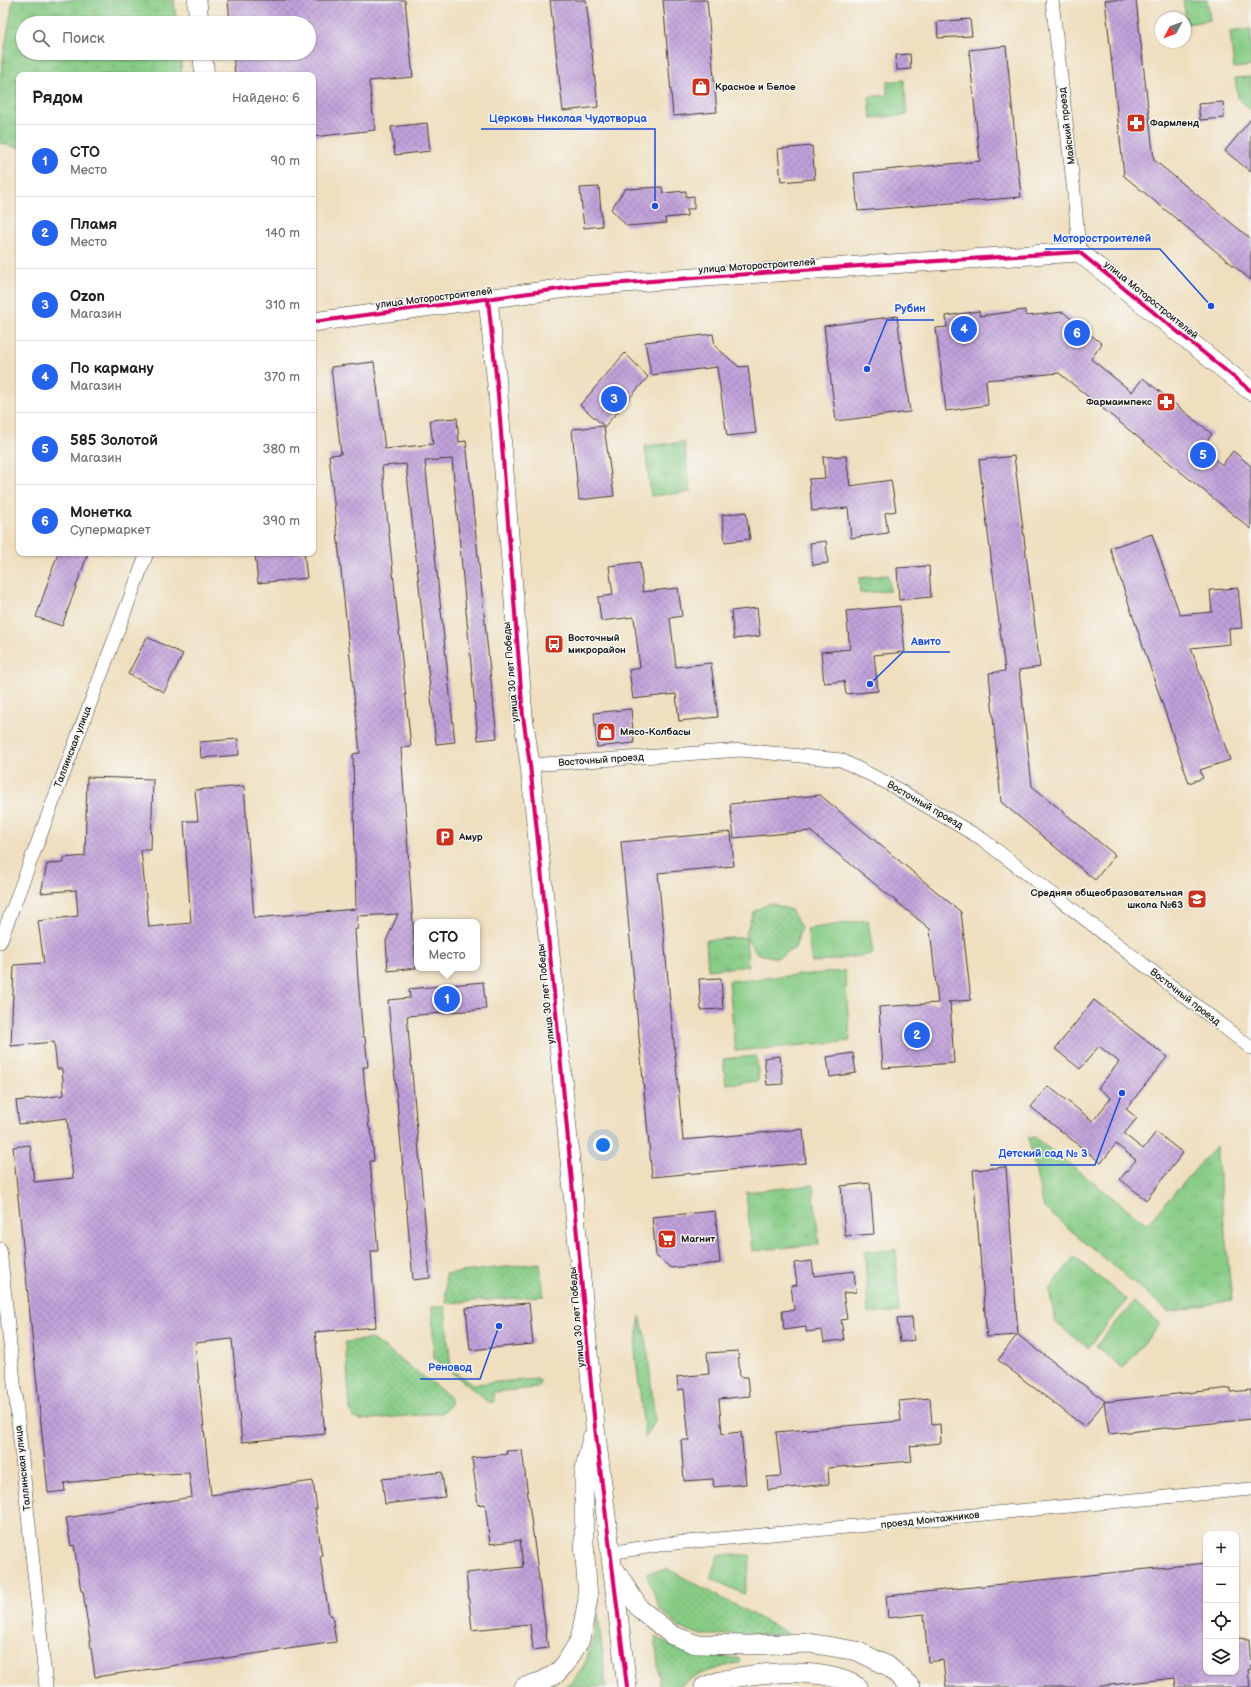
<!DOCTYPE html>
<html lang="ru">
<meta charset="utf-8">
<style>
body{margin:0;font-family:"Balsamiq Sans",sans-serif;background:#f6f6f6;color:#202124}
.controls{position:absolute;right:12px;bottom:12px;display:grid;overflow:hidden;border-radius:8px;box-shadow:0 1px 3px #0004}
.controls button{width:36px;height:36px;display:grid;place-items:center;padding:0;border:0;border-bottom:1px solid #e0e0e0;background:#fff;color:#202124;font:20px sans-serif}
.compass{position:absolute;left:1155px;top:12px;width:36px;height:36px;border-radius:50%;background:#fff;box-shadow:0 1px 3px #0004;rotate:229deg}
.you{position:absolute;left:603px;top:1145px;width:14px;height:14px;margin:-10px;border:3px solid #fff;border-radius:50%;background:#1a73e8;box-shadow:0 0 0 6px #1a73e833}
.badge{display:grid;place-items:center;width:26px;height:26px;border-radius:50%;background:#2563eb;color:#fff;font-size:13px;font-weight:700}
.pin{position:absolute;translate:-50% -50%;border:2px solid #fff;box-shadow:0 1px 4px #0006}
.popup{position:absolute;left:414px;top:919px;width:66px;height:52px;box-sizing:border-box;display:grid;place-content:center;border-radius:8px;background:#fff;filter:drop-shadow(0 1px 3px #0005);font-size:13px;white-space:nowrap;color:#757577}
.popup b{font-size:15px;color:#202124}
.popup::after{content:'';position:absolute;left:50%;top:100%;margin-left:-8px;border:8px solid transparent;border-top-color:#fff}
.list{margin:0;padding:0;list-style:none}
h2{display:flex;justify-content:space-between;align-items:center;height:52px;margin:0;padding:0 16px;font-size:17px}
h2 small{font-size:13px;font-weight:400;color:#757577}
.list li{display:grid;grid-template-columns:26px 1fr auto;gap:12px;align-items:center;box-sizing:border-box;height:72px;padding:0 16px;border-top:1px solid #e0e0e0}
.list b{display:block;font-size:15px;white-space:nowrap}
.list p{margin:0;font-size:13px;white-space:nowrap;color:#757577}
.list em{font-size:13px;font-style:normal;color:#757577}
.icon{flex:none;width:22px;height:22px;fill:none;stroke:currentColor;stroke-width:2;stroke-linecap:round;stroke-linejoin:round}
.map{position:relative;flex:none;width:1251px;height:1687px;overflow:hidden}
.search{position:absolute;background:#fff;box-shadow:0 1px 3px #0004;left:16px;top:16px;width:300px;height:44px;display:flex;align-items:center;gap:10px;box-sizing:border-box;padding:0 14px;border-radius:22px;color:#757577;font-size:15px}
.panel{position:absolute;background:#fff;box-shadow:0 1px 3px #0004;left:16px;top:72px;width:300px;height:484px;border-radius:8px}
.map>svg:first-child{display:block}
</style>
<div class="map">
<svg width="1251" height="1687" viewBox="0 0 1251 1687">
<defs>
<pattern id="grass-dots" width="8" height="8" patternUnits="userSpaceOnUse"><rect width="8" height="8" fill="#88cc86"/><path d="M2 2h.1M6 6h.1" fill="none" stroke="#75af73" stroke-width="1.8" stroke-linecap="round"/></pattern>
<pattern id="wetland-marsh" width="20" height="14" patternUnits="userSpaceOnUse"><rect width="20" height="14" fill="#88cc86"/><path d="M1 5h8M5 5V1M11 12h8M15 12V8" fill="none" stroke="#75af73"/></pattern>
<pattern id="park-tufts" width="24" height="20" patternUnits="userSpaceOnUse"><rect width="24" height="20" fill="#88cc86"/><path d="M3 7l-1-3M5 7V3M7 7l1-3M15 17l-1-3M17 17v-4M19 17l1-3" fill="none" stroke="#75af73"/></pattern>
<pattern id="building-cross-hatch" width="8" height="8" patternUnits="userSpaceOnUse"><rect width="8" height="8" fill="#c0a0d9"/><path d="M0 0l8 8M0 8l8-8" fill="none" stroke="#a489ba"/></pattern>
</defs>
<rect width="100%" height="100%" fill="#f6f6f2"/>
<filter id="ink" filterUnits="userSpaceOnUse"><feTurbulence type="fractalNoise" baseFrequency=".025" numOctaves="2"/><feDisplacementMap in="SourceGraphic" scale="8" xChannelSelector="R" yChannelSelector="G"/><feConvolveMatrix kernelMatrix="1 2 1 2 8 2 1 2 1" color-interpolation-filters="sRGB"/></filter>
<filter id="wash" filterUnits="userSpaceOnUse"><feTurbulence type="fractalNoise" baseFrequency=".012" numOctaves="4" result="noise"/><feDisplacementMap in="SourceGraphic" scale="16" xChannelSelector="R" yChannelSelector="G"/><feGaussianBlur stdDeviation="0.9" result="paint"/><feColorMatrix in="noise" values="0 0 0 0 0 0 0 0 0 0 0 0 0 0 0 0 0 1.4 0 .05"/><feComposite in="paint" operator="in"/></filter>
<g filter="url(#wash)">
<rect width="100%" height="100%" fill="#efdfbf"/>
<g fill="url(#grass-dots)" stroke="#527451">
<polygon points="770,903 791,910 801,927 795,948 777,958 758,954 747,940 746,933 753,912"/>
<polygon points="540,1263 544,1296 446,1303 445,1274"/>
<polygon points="432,1307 445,1307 451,1370 473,1384 537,1379 540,1381 540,1385 537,1388 493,1392 494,1402 488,1402 434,1358"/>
<polygon points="640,1316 647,1344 655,1422 645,1438 635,1351"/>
<path d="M371 1339 381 1345 449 1396C452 1405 449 1408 441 1413L360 1420 353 1417 350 1409 345 1342Z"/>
<polygon points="668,1569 789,1634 701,1635 680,1628 660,1610 646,1573"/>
<path d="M598 1613 606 1687H565C589 1671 593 1639 598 1613Z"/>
<path d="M655 1636C685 1655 704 1656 739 1658L740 1662C721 1668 693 1673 679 1687H660Z"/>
</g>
<polygon fill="url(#wetland-marsh)" stroke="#527451" points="13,0 174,0 176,23 23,23 23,53 180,53 182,75 19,75 19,148 0,143 0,78"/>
<g fill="url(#park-tufts)" stroke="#527451">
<polygon points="1183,0 1207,0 1210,20 1187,24"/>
<polygon points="1251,77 1251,111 1238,98 1235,78"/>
<polygon points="904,80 907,115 871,118 869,97 887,95 887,82"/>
<polygon points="684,442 690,492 651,496 645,446"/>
<polygon points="888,575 890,591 860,593 859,578"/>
<polygon points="746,937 748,966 708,970 706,940"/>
<polygon points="756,1056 759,1081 726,1084 723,1059"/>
<polygon points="1034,1137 1147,1224 1216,1146 1232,1300 1169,1312 1044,1208 1028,1138"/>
<polygon points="813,1185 819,1244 752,1251 746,1192"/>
<polygon points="1074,1257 1127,1300 1088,1348 1056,1323 1049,1290"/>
<polygon points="718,1555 751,1555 744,1594 710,1578"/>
</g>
<g fill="#88cc86" stroke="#527451">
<polygon points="1251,29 1251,66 1234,68 1230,32"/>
<polygon points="868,920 873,954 812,963 807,929"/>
<polygon points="845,971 850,1041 735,1051 729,981"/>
<polygon points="896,1250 899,1312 868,1313 865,1252"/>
<polygon points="1134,1302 1160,1324 1123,1368 1096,1346"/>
</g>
<g id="blocks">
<g fill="url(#building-cross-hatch)">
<polygon points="228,0 405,0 413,77 369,81 375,130 313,137 313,75 235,75 233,53 309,53 309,23 230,23"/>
<polygon points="550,0 586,0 598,107 563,111"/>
<polygon points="663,0 707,0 717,112 673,116"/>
<polygon points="1105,0 1136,0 1154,160 1251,239 1251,280 1124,176"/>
<polygon points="970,19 972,36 938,38 937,22"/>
<polygon points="1006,46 1021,197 858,211 854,173 980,161 969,50"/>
<polygon points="910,54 911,69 897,70 896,55"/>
<polygon points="1223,102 1224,118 1200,120 1198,104"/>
<polygon points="1251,119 1251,172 1225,151"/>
<polygon points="427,123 430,151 395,155 391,127"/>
<polygon points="812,146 815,179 781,182 778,149"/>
<polygon points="599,187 602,226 584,228 580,188"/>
<polygon points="662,187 663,193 686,191 686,197 694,196 694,209 687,209 687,216 665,218 666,223 627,226 611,209 625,189"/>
<polygon points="1025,310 1026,316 1063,312 1102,344 1091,359 1132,392 1143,378 1212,434 1201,448 1222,465 1233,451 1251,466 1251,529 1059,373 986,380 988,405 946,411 936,328 947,327 946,316 979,311 980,316"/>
<polygon points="897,316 910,412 836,421 824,326"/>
<polygon points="713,334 715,346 739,367 748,366 756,433 727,436 717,367 651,375 645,342"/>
<polygon points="625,353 648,377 604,427 614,496 579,500 572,429 604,426 580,405"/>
<polygon points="374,362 385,449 433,444 430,420 457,418 459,442 466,441 497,738 478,740 452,459 425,461 455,742 436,744 406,464 382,466 411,747 401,748 416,968 388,971 386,941 398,914 357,916 358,929 355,929 358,979 363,1037 365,1037 368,1067 363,1067 369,1129 371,1129 374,1161 370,1161 378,1251 371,1251 376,1327 315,1332 325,1434 242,1442 232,1339 195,1343 211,1495 313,1481 317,1509 315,1509 322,1556 320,1556 329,1615 332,1615 336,1642 95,1677 83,1591 81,1591 74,1545 71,1546 66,1518 192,1497 189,1473 137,1475 64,1483 65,1491 48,1493 13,1147 30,1145 34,1182 73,1178 67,1118 19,1124 16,1101 64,1095 62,1069 57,1069 54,1042 11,1046 14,965 44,963 38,921 78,916 76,890 41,893 47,864 64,863 64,858 85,856 87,777 153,779 151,850 141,850 149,927 191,923 184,821 198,821 195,790 244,786 254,918 356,909 353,754 360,753 329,455 341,454 331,367"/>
<polygon points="846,456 850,486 891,480 896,511 885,513 888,533 851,538 848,508 812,511 809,479 825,478 823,457"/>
<polygon points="1014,456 1040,667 1019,670 1032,786 1115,855 1095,880 1001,802 989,673 1005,671 979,460"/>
<polygon points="746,512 750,539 725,542 722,515"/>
<polygon points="1152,534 1180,615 1212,612 1210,590 1238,588 1242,628 1229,629 1230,644 1191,648 1230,760 1200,770 1203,778 1189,783 1110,548"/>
<polygon points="826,541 828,563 813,565 810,543"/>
<polygon points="58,553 88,553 62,626 36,617"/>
<polygon points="255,553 304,553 307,578 258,583"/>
<polygon points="640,562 643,592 678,588 682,616 670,618 676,667 711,663 718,717 679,721 676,694 633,699 629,670 640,668 634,617 601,621 598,597 613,595 609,566"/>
<polygon points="929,566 931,597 899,600 897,568"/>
<polygon points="900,606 905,652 874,655 878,691 846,694 844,681 824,683 821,652 850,649 846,611"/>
<polygon points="757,608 760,636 734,639 731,611"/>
<polygon points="147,637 183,654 164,692 128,674"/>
<polygon points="631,709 634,743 597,747 594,713"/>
<polygon points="238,739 239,755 201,758 200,742"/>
<polygon points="820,795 961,912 971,1000 948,1002 950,1002 954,1063 883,1068 879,1007 938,1003 930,929 810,831 734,838 730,804"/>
<polygon points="731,832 734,866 658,873 683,1140 803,1129 806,1163 652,1177 621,842"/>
<polygon points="721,978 723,1009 701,1010 699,979"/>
<polygon points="483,982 486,1009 407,1016 430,1278 413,1280 388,1000 410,998 409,989"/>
<polygon points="1094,1000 1167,1057 1126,1109 1137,1118 1124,1134 1143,1149 1156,1132 1183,1153 1146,1200 1120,1179 1136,1160 1116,1144 1101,1163 1031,1107 1048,1086 1093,1121 1111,1098 1098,1088 1119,1062 1099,1046 1080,1069 1055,1049"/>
<polygon points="853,1053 856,1073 830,1077 827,1057"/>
<polygon points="780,1056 783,1084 767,1085 764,1058"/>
<polygon points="1006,1167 1018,1335 1105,1401 1085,1427 998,1360 1017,1335 987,1337 973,1170"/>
<polygon points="870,1183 874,1234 845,1236 841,1186"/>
<polygon points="715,1211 720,1263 671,1268 656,1256 652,1217"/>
<polygon points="812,1261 814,1276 854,1271 856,1292 843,1293 847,1319 841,1320 844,1340 824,1342 822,1330 806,1332 806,1327 784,1330 782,1311 794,1310 791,1286 797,1285 794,1263"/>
<polygon points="529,1303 533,1344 470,1350 466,1308"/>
<polygon points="912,1317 914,1340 900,1342 897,1318"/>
<polygon points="738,1351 740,1377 748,1377 750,1396 719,1399 722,1434 741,1432 746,1484 714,1487 713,1479 684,1481 681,1440 689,1440 684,1389 678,1390 677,1377 709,1374 707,1353"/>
<polygon points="1231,1388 1231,1392 1251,1390 1251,1419 1109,1434 1104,1402"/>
<polygon points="930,1398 932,1425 940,1424 941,1443 910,1446 912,1461 828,1468 829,1484 768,1490 767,1477 781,1476 776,1432 901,1421 899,1401"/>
<polygon points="522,1450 548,1648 533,1650 530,1624 472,1630 466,1573 523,1567 520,1540 490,1544 485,1504 478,1505 472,1458 507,1454 506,1451"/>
<polygon points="442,1472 445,1497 385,1504 382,1479"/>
<polygon points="1206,1563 1206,1672 1236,1672 1236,1638 1249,1639 1251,1669 1248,1670 1250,1687 1176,1687 1175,1678 1091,1687 946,1687 943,1660 928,1662 924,1614 888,1618 886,1596"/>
</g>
</g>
</g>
<g filter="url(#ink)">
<use href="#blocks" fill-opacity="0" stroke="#3c3934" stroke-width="1"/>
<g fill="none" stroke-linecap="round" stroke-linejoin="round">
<defs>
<g id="street">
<polyline points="1052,0 1074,192 1079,252"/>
<polyline points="530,765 741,750 841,760 889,784 982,839 1251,1048"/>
<polyline points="0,942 147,553"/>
<polyline points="0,1249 46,1687"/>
<polyline points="610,1553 665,1544 1251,1489"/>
</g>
<g id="secondary">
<polyline points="197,0 199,23"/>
<polyline points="202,53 205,75"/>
<polyline points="488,299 498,394 523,716 530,765 556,1012 595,1427 627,1687"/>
<polyline points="313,322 582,286 859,266 1079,252 1251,391"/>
<polyline points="615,1570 639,1608 672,1635 695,1644 748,1645 809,1643 857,1651 888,1666 911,1687"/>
<polyline points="524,1687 543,1681 557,1673 566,1663 580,1640 588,1599 584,1543 584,1472 592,1438"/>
<path d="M704 1687C740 1671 824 1665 858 1687"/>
</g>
</defs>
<use href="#street" stroke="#3c3934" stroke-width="14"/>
<use href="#secondary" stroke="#3c3934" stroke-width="20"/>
<use href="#street" stroke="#fff" stroke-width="13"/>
<use href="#secondary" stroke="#fff" stroke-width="19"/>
<defs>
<g id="cycleway">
<polyline points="488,299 498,394 523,716 530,765 556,1012 595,1427 627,1687"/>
<polyline points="313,322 582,286 859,266 1079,252 1251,391"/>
</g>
</defs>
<use href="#cycleway" stroke="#f6f6f2" stroke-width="6"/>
<use href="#cycleway" stroke="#d6006c" stroke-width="4"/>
</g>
</g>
<defs>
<symbol id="shop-square" viewBox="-11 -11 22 22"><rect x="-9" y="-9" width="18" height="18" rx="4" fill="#c8321e" stroke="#f6f6f2"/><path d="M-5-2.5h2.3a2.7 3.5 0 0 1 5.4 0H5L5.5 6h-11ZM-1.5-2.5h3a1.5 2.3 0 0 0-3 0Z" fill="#fff"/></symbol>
<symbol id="pharmacy-square" viewBox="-11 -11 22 22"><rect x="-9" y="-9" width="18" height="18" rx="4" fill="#c8321e" stroke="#f6f6f2"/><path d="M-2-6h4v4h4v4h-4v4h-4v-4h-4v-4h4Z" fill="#fff"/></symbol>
<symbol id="bus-square" viewBox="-11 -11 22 22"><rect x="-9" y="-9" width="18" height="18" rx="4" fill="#c8321e" stroke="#f6f6f2"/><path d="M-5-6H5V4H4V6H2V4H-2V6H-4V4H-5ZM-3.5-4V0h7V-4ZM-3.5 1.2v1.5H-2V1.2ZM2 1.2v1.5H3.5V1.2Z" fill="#fff"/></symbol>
<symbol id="parking-square" viewBox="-11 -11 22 22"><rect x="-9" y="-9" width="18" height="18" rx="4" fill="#c8321e" stroke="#f6f6f2"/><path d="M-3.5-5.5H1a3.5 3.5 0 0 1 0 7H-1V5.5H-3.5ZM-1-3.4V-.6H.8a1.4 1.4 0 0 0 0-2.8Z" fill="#fff"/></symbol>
<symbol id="school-square" viewBox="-11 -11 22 22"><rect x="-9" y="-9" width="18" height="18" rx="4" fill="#c8321e" stroke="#f6f6f2"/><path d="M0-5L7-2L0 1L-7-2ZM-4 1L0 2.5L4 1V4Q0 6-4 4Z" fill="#fff"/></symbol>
<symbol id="supermarket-square" viewBox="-11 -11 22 22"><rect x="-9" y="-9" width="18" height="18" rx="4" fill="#c8321e" stroke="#f6f6f2"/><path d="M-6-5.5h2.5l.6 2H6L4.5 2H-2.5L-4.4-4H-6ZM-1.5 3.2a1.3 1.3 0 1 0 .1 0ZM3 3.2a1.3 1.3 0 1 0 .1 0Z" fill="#fff"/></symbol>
</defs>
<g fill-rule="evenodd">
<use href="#shop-square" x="690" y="76" width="22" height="22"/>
<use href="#pharmacy-square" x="1125" y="112" width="22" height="22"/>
<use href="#pharmacy-square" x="1155" y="391" width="22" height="22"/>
<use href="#bus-square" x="543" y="633" width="22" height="22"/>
<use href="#shop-square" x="595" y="721" width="22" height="22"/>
<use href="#parking-square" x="434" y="826" width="22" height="22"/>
<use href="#school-square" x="1186" y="888" width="22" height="22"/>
<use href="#supermarket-square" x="656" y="1228" width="22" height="22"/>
</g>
<g text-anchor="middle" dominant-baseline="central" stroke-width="3" stroke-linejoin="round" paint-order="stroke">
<g font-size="10" font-weight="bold" fill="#1c1c1c" stroke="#f6f6f2" text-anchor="start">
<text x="715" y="87">Красное и Белое</text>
<text x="1150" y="123">Фармленд</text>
<text x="1152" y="402" text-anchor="end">Фармаимпекс</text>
<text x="568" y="638">Восточный<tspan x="568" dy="12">микрорайон</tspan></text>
<text x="620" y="732">Мясо-Колбасы</text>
<text x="459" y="837">Амур</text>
<text x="1183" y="893" text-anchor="end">Средняя общеобразовательная<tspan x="1183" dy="12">школа №63</tspan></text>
<text x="681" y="1239">Магнит</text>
</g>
<g font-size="10" fill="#1c1c1c" stroke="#f6f6f2">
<text transform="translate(1067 126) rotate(-97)">Майский проезд</text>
<text transform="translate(757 266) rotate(-4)">улица Моторостроителей</text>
<text transform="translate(434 298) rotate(-7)">улица Моторостроителей</text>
<text transform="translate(1151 300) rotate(39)">улица Моторостроителей</text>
<text transform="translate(511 672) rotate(-95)">улица 30 лет Победы</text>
<text transform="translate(73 747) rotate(-69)">Таллинская улица</text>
<text transform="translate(601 760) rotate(-4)">Восточный проезд</text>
<text transform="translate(925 805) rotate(30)">Восточный проезд</text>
<text transform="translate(546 994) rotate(-96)">улица 30 лет Победы</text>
<text transform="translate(1185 997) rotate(38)">Восточный проезд</text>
<text transform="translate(577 1317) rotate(-95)">улица 30 лет Победы</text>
<text transform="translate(23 1468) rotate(-96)">Таллинская улица</text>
<text transform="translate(930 1520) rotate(-6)">проезд Монтажников</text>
</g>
</g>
<path fill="none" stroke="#1d4ed8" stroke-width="1.5" d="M655 206L655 129H481M1211 306L1160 249H1045M867 369L887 320H934M870 684L903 652H950M1122 1093L1095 1165H990M499 1326L480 1379H420"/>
<g fill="#1d4ed8" stroke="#f6f6f2" stroke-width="1.5">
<circle cx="655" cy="206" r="4"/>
<circle cx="1211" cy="306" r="4"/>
<circle cx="867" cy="369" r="4"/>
<circle cx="870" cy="684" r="4"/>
<circle cx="1122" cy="1093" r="4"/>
<circle cx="499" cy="1326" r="4"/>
</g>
<g font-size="11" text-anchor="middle" font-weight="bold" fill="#1d4ed8" stroke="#f6f6f2" stroke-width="3" stroke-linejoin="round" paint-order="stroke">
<text x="568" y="122">Церковь Николая Чудотворца</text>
<text x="1102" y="242">Моторостроителей</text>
<text x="910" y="312">Рубин</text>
<text x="926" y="645">Авито</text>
<text x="1043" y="1157">Детский сад № 3</text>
<text x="450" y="1371">Реновод</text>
</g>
</svg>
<div class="controls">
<button>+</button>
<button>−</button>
<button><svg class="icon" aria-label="locate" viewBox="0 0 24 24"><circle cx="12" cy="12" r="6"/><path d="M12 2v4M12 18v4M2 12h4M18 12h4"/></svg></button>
<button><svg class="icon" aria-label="layers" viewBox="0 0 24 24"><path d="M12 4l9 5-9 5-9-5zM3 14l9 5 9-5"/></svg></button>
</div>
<svg class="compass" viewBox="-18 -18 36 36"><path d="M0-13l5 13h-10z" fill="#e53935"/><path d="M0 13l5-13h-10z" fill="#757577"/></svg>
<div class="you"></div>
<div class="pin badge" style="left:447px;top:999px">1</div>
<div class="popup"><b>СТО</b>Место</div>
<div class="pin badge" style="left:917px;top:1035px">2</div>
<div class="pin badge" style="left:614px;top:399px">3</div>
<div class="pin badge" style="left:964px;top:329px">4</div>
<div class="pin badge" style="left:1203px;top:455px">5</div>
<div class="pin badge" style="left:1077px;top:333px">6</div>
<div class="search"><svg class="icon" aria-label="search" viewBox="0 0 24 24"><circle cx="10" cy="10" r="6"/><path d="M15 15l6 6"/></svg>Поиск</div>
<section class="panel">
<h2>Рядом<small>Найдено: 6</small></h2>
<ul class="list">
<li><span class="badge">1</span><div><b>СТО</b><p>Место</p></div><em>90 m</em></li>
<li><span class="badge">2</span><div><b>Пламя</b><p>Место</p></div><em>140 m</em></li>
<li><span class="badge">3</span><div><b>Ozon</b><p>Магазин</p></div><em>310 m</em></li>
<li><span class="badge">4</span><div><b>По карману</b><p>Магазин</p></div><em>370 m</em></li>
<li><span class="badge">5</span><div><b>585 Золотой</b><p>Магазин</p></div><em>380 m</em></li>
<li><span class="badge">6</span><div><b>Монетка</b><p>Супермаркет</p></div><em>390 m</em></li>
</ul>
</section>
</div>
